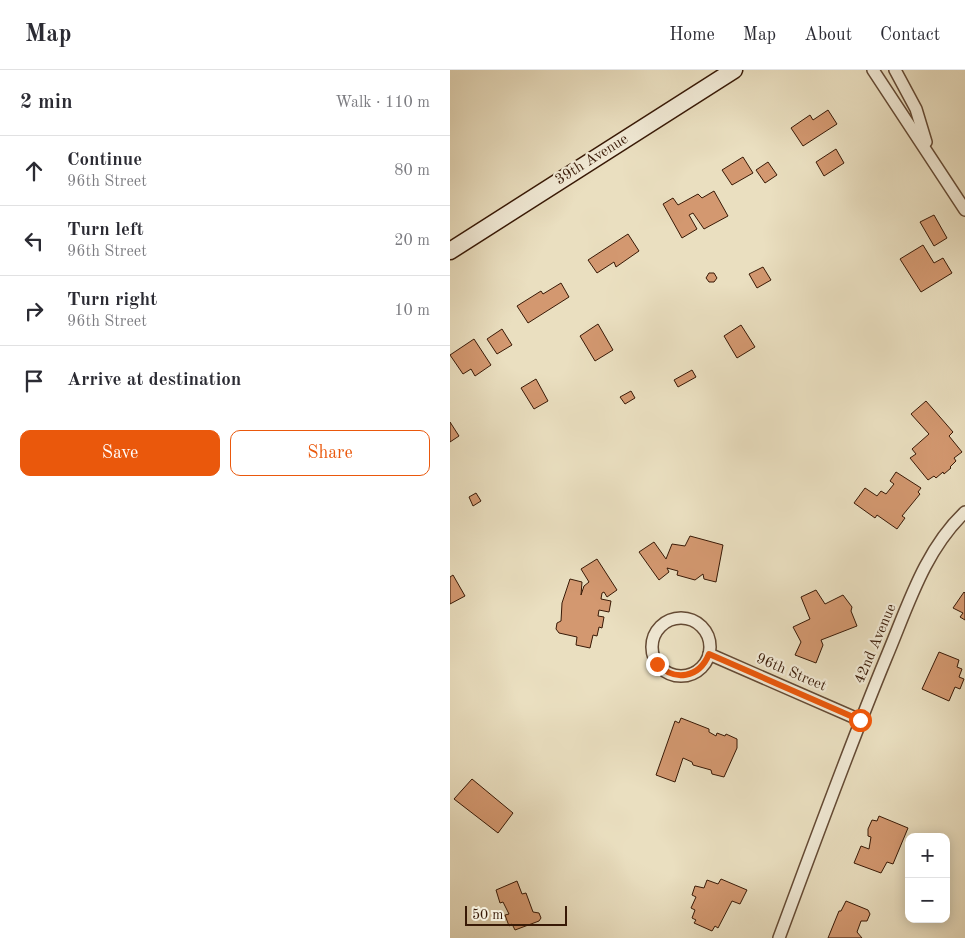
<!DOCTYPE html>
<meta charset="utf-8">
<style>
body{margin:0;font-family:"Old Standard TT",serif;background:#f7f7f7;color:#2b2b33}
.controls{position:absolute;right:15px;bottom:15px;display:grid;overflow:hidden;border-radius:10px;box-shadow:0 2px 12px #0003}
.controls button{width:45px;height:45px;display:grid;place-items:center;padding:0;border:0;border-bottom:1px solid #e1e1e2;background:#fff;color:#2b2b33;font:25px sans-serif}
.scale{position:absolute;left:15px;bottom:12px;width:102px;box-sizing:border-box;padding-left:5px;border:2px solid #381906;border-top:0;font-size:14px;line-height:18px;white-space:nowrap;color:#381906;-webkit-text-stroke:4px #f1ead6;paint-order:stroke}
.stop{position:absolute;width:15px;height:15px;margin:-11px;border:4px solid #ea580c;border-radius:50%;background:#fff}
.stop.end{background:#ea580c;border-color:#fff;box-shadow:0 1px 5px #0008}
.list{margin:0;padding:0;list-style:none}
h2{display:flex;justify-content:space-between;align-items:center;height:65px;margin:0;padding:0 20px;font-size:21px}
h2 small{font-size:16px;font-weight:400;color:#7c7c81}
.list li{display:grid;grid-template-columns:32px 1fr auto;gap:15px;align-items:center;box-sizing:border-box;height:70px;padding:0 20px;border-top:1px solid #e1e1e2}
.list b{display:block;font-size:19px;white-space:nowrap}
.list p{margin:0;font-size:16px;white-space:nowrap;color:#7c7c81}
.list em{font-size:16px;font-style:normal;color:#7c7c81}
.actions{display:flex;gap:10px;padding:15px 20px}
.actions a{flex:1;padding:11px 0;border:1px solid #ea580c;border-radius:10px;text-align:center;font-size:18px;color:#ea580c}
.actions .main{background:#ea580c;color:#fff}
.icon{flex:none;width:28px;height:28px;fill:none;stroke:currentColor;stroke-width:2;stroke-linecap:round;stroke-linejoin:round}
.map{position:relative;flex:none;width:515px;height:868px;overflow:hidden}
header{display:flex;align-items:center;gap:30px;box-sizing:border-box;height:70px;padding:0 25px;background:#fff;border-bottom:1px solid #e1e1e2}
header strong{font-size:24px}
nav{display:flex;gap:28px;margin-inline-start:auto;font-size:18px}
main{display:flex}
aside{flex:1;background:#fff}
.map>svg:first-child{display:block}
</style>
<header>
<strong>Map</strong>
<nav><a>Home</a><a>Map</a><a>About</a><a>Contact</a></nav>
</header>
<main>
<aside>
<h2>2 min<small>Walk · 110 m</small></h2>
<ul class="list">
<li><svg class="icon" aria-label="ahead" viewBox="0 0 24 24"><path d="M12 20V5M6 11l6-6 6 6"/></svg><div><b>Continue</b><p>96th Street</p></div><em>80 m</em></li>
<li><svg class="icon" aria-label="left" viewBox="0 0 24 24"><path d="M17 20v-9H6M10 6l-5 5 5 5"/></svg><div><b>Turn left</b><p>96th Street</p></div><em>20 m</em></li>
<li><svg class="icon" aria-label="right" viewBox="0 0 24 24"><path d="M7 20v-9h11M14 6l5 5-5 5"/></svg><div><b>Turn right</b><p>96th Street</p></div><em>10 m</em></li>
<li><svg class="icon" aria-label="arrive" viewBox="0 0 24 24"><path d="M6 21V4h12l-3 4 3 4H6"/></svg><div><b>Arrive at destination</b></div></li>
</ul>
<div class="actions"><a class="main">Save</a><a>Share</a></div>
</aside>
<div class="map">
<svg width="515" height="868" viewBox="0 0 515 868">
<rect width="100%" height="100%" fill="#eadfc0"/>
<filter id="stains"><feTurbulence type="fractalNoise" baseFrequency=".004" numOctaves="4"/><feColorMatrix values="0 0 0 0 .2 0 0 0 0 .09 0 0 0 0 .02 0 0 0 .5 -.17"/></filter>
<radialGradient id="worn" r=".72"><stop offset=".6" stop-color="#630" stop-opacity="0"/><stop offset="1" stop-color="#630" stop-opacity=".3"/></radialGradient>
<g fill="#d39870" stroke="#381906">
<polygon points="378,40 387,54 353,76 341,58 360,45 363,50"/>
<polygon points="386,79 394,93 374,106 366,92"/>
<polygon points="293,87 303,103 282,115 272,100"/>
<polygon points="318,92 327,105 315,113 306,100"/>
<polygon points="264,121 278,146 254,159 243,143 239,145 247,159 232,168 213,134 223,128 228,135 248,124 252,128"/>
<polygon points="484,145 497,168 484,176 470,152"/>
<polygon points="178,164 189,181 166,197 164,192 147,203 138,190"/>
<polygon points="473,175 484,193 493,188 502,203 471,222 450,189"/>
<polygon points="313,197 321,210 307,218 299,204"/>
<polygon points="259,203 264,203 267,208 264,212 259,212 256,208"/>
<polygon points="111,213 119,227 78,253 67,236 91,221 93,224"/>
<polygon points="148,254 163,280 145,291 130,266"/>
<polygon points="291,255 305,277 287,288 274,266"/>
<polygon points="52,259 62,275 47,284 37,269"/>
<polygon points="24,269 41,295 25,306 21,299 13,304 0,285"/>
<polygon points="242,300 246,307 228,317 224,310"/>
<polygon points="86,309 98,331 84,339 71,318"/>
<polygon points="181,321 185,328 175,334 170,327"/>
<polygon points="476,331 503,362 499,366 512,382 504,388 506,391 500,397 501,398 494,404 493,402 486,408 484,406 478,410 460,388 466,384 462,379 479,364 461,344"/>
<polygon points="0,352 9,366 0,372"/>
<polygon points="446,402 471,418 468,422 470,424 452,446 455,448 447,459 427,445 425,448 404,433 415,418 427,426 431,421 436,424 444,414 440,411"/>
<polygon points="26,423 31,431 23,436 19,427"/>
<polygon points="240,466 273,475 266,512 254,509 253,504 245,510 227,505 228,501 217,498 219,502 209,510 189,482 204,472 216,489 222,474 235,476"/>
<polygon points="147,489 167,520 157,527 154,522 152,523 151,529 161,531 159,542 149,540 148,546 154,547 152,558 149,557 147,566 143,565 140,578 126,575 127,567 109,563 106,559 107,553 111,551 112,533 120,509 132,512 131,525 134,516 139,512 131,499"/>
<polygon points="3,505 15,526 0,534 0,507"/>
<polygon points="366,520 375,534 393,525 402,537 401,541 407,556 371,570 373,575 366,593 345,585 351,572 343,557 360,549 351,527"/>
<polygon points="514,522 515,523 515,550 510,547 513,543 503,538"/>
<polygon points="489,582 509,590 507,597 512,599 509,607 514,609 510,619 505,617 499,631 472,619"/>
<polygon points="231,648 259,659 259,662 266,666 267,663 275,666 276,664 287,669 287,678 274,707 262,704 261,700 243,695 242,692 233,688 225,712 206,705 225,651 229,653"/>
<polygon points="22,709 63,743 48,763 4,729"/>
<polygon points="429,746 458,758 443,794 437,792 431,803 404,793 411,776 419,779 421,767 418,766 418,759 422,750 427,751"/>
<polygon points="271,809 297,820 290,834 282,831 268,858 265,856 262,861 244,853 246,850 242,848 245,840 241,838 246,827 242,825 245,816 254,818 257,810 268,814"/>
<polygon points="67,811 72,824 76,823 83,842 89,843 91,848 89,851 65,860 62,854 59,856 55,845 59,844 53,832 50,833 46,820"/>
<polygon points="396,831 418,840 420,844 417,851 411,851 407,862 412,868 378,868 389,841 391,841"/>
</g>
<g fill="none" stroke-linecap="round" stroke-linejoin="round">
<defs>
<g id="street">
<polyline points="423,0 515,140"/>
<polyline points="445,0 466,39 476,72"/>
<circle cx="231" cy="577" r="29"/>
<polyline points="259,584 410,650"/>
<path d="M329 868C364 774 398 680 436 588 458 536 474 481 515 442"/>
</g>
<polyline id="secondary" points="0,181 284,0"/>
</defs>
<use href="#street" stroke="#644a34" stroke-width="14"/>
<use href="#secondary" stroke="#381906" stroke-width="19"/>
<use href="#street" stroke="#f1ead6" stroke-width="11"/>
<use href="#secondary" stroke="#f1ead6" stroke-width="16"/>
</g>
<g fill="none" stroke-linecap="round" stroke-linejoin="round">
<path stroke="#ea580c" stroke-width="6" d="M207 594C225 612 249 608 259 584L410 650"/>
</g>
<g text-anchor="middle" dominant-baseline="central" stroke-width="4.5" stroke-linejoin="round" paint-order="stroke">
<g font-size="15" fill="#381906" stroke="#f1ead6">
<text transform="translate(142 90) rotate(-32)">39th Avenue</text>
<text transform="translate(426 574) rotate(-67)">42nd Avenue</text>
<text transform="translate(341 603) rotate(23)">96th Street</text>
</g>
</g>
<rect width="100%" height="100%" filter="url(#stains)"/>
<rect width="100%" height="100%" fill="url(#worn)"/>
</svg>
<div class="controls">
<button>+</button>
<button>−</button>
</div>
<div class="scale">50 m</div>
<div class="stop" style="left:410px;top:650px"></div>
<div class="stop end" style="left:207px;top:594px"></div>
</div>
</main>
